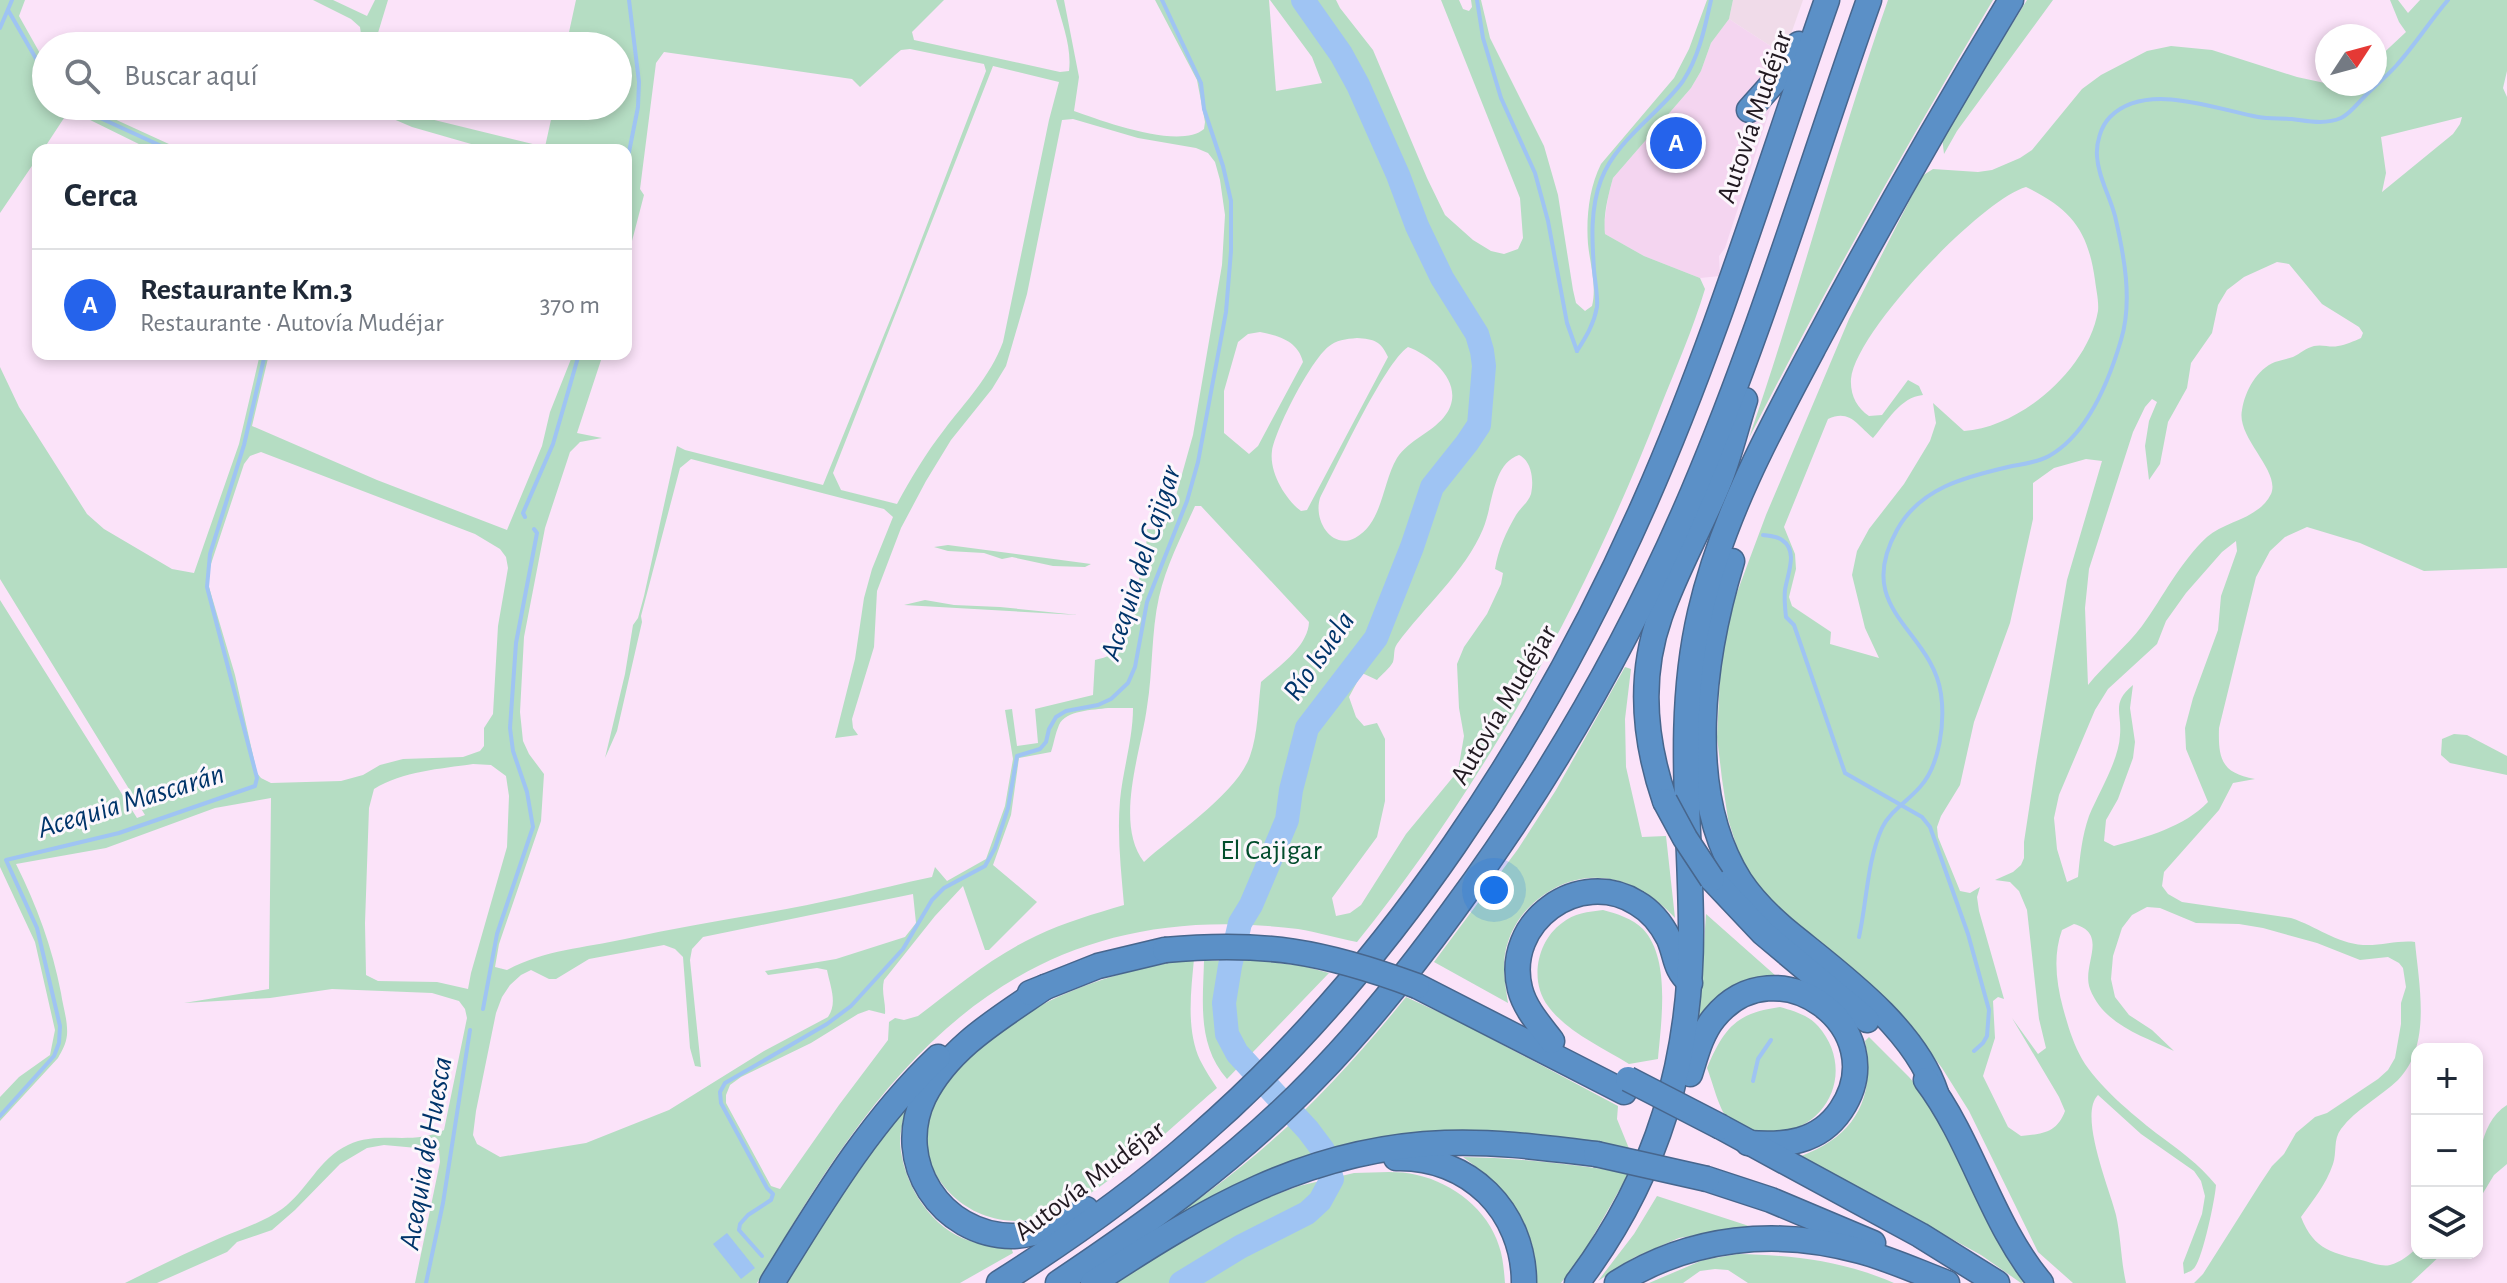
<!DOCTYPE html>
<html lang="es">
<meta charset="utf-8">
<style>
body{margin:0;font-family:"Alegreya Sans",sans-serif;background:#f2f2f3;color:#1f2937}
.controls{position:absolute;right:24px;bottom:24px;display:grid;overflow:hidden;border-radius:16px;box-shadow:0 4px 12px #0003}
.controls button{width:72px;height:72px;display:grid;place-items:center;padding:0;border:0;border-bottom:2px solid #e0e1e3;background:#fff;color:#1f2937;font:40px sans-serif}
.compass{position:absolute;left:2315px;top:24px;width:72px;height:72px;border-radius:50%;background:#fff;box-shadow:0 4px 12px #0003;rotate:54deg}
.you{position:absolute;left:1494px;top:890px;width:28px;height:28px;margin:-20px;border:6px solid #fff;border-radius:50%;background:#1a73e8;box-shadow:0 0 0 12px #1a73e833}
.badge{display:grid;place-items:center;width:52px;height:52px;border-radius:50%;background:#2563eb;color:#fff;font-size:26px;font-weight:700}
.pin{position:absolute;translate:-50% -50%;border:4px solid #fff;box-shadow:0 2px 8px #0006}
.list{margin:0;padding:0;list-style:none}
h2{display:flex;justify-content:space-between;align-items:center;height:104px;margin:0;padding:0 32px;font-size:34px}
h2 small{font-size:26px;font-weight:400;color:#747a83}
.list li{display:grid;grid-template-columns:52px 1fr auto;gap:24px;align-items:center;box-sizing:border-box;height:112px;padding:0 32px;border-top:2px solid #e0e1e3}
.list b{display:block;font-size:30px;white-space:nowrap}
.list p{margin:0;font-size:26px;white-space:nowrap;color:#747a83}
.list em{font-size:26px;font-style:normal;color:#747a83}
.icon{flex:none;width:44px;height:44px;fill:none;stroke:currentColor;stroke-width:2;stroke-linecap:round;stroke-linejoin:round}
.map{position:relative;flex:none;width:2507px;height:1283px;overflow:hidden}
.search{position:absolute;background:#fff;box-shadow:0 4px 12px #0003;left:32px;top:32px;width:600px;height:88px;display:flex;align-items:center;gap:20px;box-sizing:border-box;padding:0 28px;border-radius:44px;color:#747a83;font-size:30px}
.panel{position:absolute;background:#fff;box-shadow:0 4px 12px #0003;left:32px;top:144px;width:600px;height:216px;border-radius:16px}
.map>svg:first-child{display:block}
</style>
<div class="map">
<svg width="2507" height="1283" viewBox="0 0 2507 1283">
<rect width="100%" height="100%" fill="#fbe3f9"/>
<polygon fill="#f4d5f0" points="1729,19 1772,47 1788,54 1725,248 1719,256 1720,276 1700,278 1644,256 1605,234 1604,225 1608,197 1613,178 1691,88 1701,71 1711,43"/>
<polygon fill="#f0dbe9" points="1733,0 1803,0 1785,51 1772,47 1729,19"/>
<g fill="#b5ddc3" fill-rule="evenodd">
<polygon points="0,0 25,0 19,16 46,64 46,106 86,106 182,150 151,150 82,116 72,114 64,118 43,150 38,150 38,157 0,213"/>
<polygon points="313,0 333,0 367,16 375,0 388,0 374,46 357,46 361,34 360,27 351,19"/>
<path d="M576 0H944L912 32 914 40 1060 72 1069 71C1072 47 1062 23 1056 0H1064L1079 77 1074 111C1102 121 1180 150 1204 129L1205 122 1197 80 1155 0H1269L1276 91 1322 83 1312 57 1270 0H1336L1340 8 1373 50 1427 178 1445 215 1473 240 1491 251 1504 254 1518 249 1523 238 1520 198 1441 0H1459L1463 9 1469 11 1472 7 1471 0H1481L1490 38 1544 146 1558 195 1573 290 1576 303 1585 311 1592 306C1597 286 1590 264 1588 244 1586 218 1589 188 1601 164L1674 78 1689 49 1707 0H1733L1729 19 1711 43 1701 71 1691 88 1613 178C1608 196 1603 215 1605 234L1644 256 1700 278 1705 289C1693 329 1676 368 1660 408 1586 599 1486 782 1357 942 1337 938 1317 932 1298 929 1097 904 963 979 848 1140 815 1185 787 1235 757 1283H415L440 1162 439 1150 384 1145 367 1148 340 1164 295 1210 272 1230 237 1242 227 1252 157 1283H125C157 1267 188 1252 220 1238 241 1229 264 1222 282 1209 307 1191 319 1158 348 1145 379 1130 414 1146 444 1130L467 1018 465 1009 459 1001 432 993 332 989 270 998 184 1003 269 989 271 798 215 808 106 848 16 864C37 906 52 947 61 993 63 1007 68 1021 67 1035 66 1044 62 1051 58 1058L0 1121V1097L19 1077 50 1055 55 1030 35 942 0 867V600L137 818 145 815 0 579V367L19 407 87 514 104 529 172 569 194 573 239 444 260 354H269L252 426 377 480 507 530 542 446 550 412 573 354H603L577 433 602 438 580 442 570 452 545 528 524 637 520 712 523 741 529 754 544 774 541 821 499 944 495 967 507 970C544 950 584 948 625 939 671 929 717 921 764 913 820 904 876 889 932 877L935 867 947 881 986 859 1005 806 1013 759 1005 710 1012 709 1017 746 1038 743 1035 709 1093 695 1095 660C1108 657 1115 654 1123 643L1146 551 1147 529 1162 530 1170 517 1193 435 1222 265 1225 215 1220 180 1215 162 1208 153 1196 148 1138 138 1073 119 1062 120 1027 294 1006 366 992 389 951 440 926 481 901 528 877 591 874 647 852 719 853 728 858 735 835 738 855 659 864 598 872 569 893 517 884 509 691 459 680 468 641 616 642 622 617 731 605 758 625 674 633 625 638 618 644 596 677 446 685 450 823 485 899 298 986 71 984 64 910 49 901 50 895 55 860 87 852 79 664 52 656 63 640 189 644 195 626 264V150H492L412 127 363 106H386L414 115 545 147 554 106H618V46H566ZM993 66 1059 82 1049 120 1003 342C990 377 966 401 944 430 926 453 911 478 897 504L841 490 833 473ZM1260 332C1279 336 1298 341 1303 362L1258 446 1249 454 1224 433V391L1238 342 1248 334ZM1357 338C1374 339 1381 341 1388 357L1307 510 1301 511C1285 499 1269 472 1272 451 1276 428 1310 362 1328 347 1336 340 1346 339 1357 338ZM1408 347C1435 357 1468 387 1444 417 1431 433 1409 440 1397 458 1382 483 1383 523 1355 538 1332 550 1313 521 1320 498 1336 468 1384 363 1408 347ZM261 452 475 534 500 549 506 557 508 568 498 626 493 714 484 728V746L480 751 463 757 403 759 380 765 363 775 341 781 271 783 261 778 257 773 235 675 209 587V570L244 464 250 456ZM1519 455C1532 461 1534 481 1531 494 1528 503 1521 507 1516 515 1506 532 1498 550 1495 569L1503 573 1501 584 1487 614 1464 647 1457 664 1459 708 1464 736 1458 771 1406 834 1361 905 1350 913 1336 916 1332 898 1377 837 1385 801V739L1377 723 1364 726 1356 717 1349 697 1362 673 1377 680C1381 675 1390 668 1393 662 1395 655 1393 650 1397 644 1424 607 1465 572 1483 529 1493 506 1492 464 1519 455ZM1195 506H1201L1309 622C1308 647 1278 667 1261 682 1258 706 1258 734 1250 756 1237 794 1173 835 1144 862 1114 823 1141 752 1147 707 1153 671 1151 633 1159 597 1166 566 1182 535 1195 506ZM1108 708H1133C1133 739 1123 769 1120 800 1117 835 1121 870 1124 905 1094 914 1065 922 1036 936 993 956 956 987 918 1016L904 1020 895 1018 889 1022 888 1040 839 1105 780 1189 771 1186 726 1103V1095L730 1085 741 1077 811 1043 858 1014 869 1010 885 1014C886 1002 881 993 884 980L935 916 963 886 985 950H989L1037 902 993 865 1011 815 1019 758 1051 752C1054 743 1055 734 1059 725 1066 710 1093 710 1108 708ZM473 764 491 765 506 776 509 796 507 847 471 973 468 989 437 982 378 981 366 975 365 923 369 808 374 789C403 771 440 769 473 764ZM913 894 916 923 905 937 836 959 765 971 768 975 817 968 827 970C830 986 838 1003 828 1017L764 1051 669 1110 586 1143 500 1157 477 1144 473 1135 476 1111 496 1013 502 997 510 985 521 975 531 970 549 979H556L589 959 664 945 675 949 683 957 690 1048 695 1066 701 1067 690 960 692 949 703 937Z"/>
<path d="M1888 0H1993C1907 144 1825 289 1749 438 1799 293 1837 145 1888 0Z"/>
<polygon points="2027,0 2053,0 1957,131 1944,154 1942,137"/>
<path d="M2390 0H2398L2408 13 2420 0H2507V71L2503 88 2507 97V568L2424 571 2360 543 2307 527 2285 537 2270 551 2256 577 2219 728C2218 760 2222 773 2255 779L2233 783 2219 810 2164 872 2162 886 2168 894 2182 902 2291 918C2316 926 2336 943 2363 945 2381 946 2399 940 2415 942 2419 986 2432 1045 2398 1080 2380 1097 2356 1109 2341 1129 2333 1139 2337 1153 2333 1164 2326 1185 2313 1200 2301 1217 2314 1251 2334 1253 2365 1261 2373 1263 2382 1267 2390 1265 2401 1262 2409 1255 2417 1248V1253H2443L2411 1283H2194L2203 1274 2260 1184 2272 1166 2284 1154 2296 1133 2315 1117 2327 1113 2378 1079 2388 1070 2395 1058 2401 1024V1003L2406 987 2403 968 2399 963 2388 957 2360 960 2317 943 2263 928 2239 924 2196 923 2160 908 2147 907 2132 915 2122 928 2113 956 2111 979 2115 997 2129 1015 2152 1030 2174 1051C2143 1036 2104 1025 2090 989 2081 965 2110 934 2074 924L2062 930C2053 955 2056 982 2063 1008 2068 1026 2073 1043 2082 1059 2097 1085 2132 1114 2156 1133 2178 1149 2199 1164 2216 1185 2215 1200 2203 1256 2195 1267 2191 1272 2190 1271 2184 1274L2183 1263 2202 1214 2205 1196 2201 1181 2194 1171 2141 1134 2098 1095C2078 1115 2110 1190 2116 1215 2121 1237 2121 1261 2126 1283H2073L2038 1252 1969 1111 1942 1068 1918 1036 1791 921 1755 884 1740 857 1728 819 1722 779 1717 737 1720 677 1729 614 1766 515 1849 319 1922 176 1933 169 1978 172 1992 170 2020 158 2032 150 2082 89 2101 75 2147 51 2171 46 2212 50 2297 77 2334 85 2375 84V61L2406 32 2399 22ZM2462 117 2460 124 2453 134 2382 192 2386 173 2381 137ZM2026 187C2071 209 2088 230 2095 280 2096 289 2099 301 2098 311 2088 369 2021 427 1964 431L1933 403 1936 423 1930 441 1904 484 1869 529 1857 551 1852 575 1865 628 1879 658 1830 644 1831 632 1792 606 1789 597 1796 569 1795 554 1784 527 1828 419C1850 409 1857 425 1873 438 1887 422 1900 397 1923 395L1919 386 1908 380 1882 415 1869 416C1857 408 1850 395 1851 379 1855 332 1981 200 2026 187ZM2277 262 2289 264 2322 304 2359 327 2363 333 2361 338C2354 341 2346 345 2338 346 2330 348 2323 344 2314 346 2306 348 2301 353 2293 357 2287 359 2281 360 2275 362 2257 369 2245 391 2242 410 2236 438 2281 471 2271 494 2259 519 2225 521 2207 537 2180 562 2163 597 2142 626 2126 647 2105 664 2088 685L2085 608 2089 569 2133 432 2145 407 2152 399 2157 402 2149 421 2145 446 2149 480 2160 464 2168 422 2187 388 2191 363 2212 333 2218 305 2227 290 2244 277ZM2086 459 2102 461 2067 580 2036 763 2024 842V858L2021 865 2013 872 1995 880 2010 882 2019 891 2027 910 2039 1019 2046 1048 2038 1054 2012 1018 2059 1097 2065 1111C2057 1133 2042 1134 2021 1136L2008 1127 1983 1076 1995 1038 1993 1001 1998 997 2004 999 1979 911 1977 897 1980 887 1970 893 1960 891 1938 837 1937 827 1941 816 1960 785 1974 722 2010 623 2033 519V483L2054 468ZM2236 541 2237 551 2221 596 2218 630 2193 698 2185 728 2186 749 2208 802C2184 827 2147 837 2114 846L2104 841 2106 820 2118 799 2133 758 2135 742 2130 708 2133 685C2111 703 2122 712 2120 735 2119 760 2099 792 2089 816 2082 836 2080 856 2078 877L2067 882 2057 849 2054 818 2059 795 2095 710 2108 689 2157 644 2166 621 2186 593 2222 552Z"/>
<polygon points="948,545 1091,564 1085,567 1053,566 1012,557 1002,559 984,553 948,551 934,547"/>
<polygon points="925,600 954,605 1000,607 1078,615 904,605"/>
<path d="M1625 667 1631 669 1625 719 1626 767 1642 837 1666 836 1675 918C1640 879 1590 863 1545 894 1527 906 1514 923 1508 942 1501 961 1505 983 1508 1003L1434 962 1518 849 1556 790Z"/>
<polygon points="2454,734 2467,735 2507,756 2507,775 2450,763 2441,755 2442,739"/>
<path d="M1603 910C1617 914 1632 918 1643 929 1671 959 1661 1022 1658 1059L1629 1064C1602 1047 1567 1032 1548 1006 1529 981 1537 941 1562 923 1574 913 1588 912 1603 910Z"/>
<path d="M1706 914 1776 976C1743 975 1726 996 1704 1018L1699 1016Z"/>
<path d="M1194 959C1191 991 1186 1030 1200 1060 1205 1070 1211 1079 1217 1088 1172 1126 1092 1207 1036 1219 961 1234 895 1157 942 1090 998 1009 1100 972 1194 959Z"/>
<path d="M1252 960 1303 966 1329 973 1227 1079C1197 1045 1203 1002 1204 961Z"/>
<path d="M1406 997 1456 1020 1618 1106 1617 1119 1630 1151 1521 1133 1457 1132 1169 1221C1194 1202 1219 1185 1243 1165 1304 1116 1357 1058 1406 997Z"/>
<path d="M1780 1007C1794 1011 1808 1015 1818 1026 1861 1075 1820 1144 1755 1131 1745 1129 1735 1126 1728 1119 1719 1110 1712 1080 1707 1068 1724 1028 1736 1013 1780 1007Z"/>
<path d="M1869 1037 1909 1077 1928 1099 2027 1281 2021 1283 1981 1255 1801 1156C1855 1136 1876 1098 1865 1041Z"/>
<path d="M2507 1105V1164L2494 1175 2477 1203C2477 1173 2477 1123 2507 1105Z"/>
<path d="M906 1106C904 1118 900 1131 900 1143 903 1182 927 1222 962 1238 978 1245 994 1246 1011 1247L1013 1253 960 1283H785L852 1178Z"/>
<path d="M1463 1157C1519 1158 1574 1164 1629 1173L1584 1252 1561 1283H1536C1539 1227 1506 1188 1463 1157Z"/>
<path d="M1354 1173C1375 1173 1397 1170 1417 1175 1453 1183 1488 1210 1499 1246 1503 1257 1504 1271 1505 1283H1105L1242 1207 1299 1186Z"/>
<polygon points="1657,1196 1749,1226 1679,1238 1635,1257 1598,1281 1634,1234"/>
<path d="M1738 1254C1792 1255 1844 1261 1894 1283H1748L1728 1270 1715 1269 1700 1271 1683 1283H1649L1703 1260Z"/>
</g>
<polygon fill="#9fc4f3" points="727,1233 755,1268 741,1279 713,1244"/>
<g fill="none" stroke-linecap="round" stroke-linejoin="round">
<g stroke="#9fc4f3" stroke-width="4">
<polyline points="1477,0 1483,38 1501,98 1535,173 1548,221 1567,323 1577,351"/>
<polyline points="8,10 46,76"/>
<polyline points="0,28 12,0"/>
<polyline points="74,106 170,150"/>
<polyline points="626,167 638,107 639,82 629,0"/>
<path d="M1577 351C1586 337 1594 324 1597 307 1598 296 1595 282 1594 270 1592 240 1590 209 1601 180 1616 140 1659 114 1683 81 1699 57 1705 27 1711 0"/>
<polyline points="525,517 523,513 553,444 579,354"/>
<path d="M1763 535C1769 536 1777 536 1782 540 1799 551 1787 575 1785 590 1784 599 1785 608 1786 617L1794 625 1845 773 1922 817 1930 827 1968 934 1989 1010 1987 1036 1983 1043 1974 1051"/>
<path d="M1859 937C1867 901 1867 861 1882 828 1890 811 1908 801 1920 787 1940 765 1945 722 1941 694 1932 629 1852 611 1897 530 1920 488 1965 477 2008 467 2022 464 2036 463 2049 456 2088 434 2109 381 2121 340 2133 301 2124 255 2115 216 2110 196 2098 177 2097 156 2096 143 2101 126 2110 117 2146 81 2215 109 2258 117 2269 119 2281 118 2292 119 2308 121 2325 125 2341 118 2350 114 2359 102 2366 95 2376 85 2387 76 2396 66 2415 45 2430 21 2448 0"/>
<polyline points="483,1009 497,934 533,827 527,792 513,751 510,728 516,643 537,533 534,529"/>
<polyline points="1753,1081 1758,1059 1771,1040"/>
<polyline points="0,1116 54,1056 59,1043 60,1026 37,928 6,860 119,833 255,786 257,778 207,587 210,554 244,445 265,354"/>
<polyline points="762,1256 739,1230 740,1224 748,1215 771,1200 773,1194 767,1188 721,1103 720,1092 725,1083 827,1024 851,1006 903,949 932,900 944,888 985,866 995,848 1008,808 1017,756 1040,749 1046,742 1049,729 1056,717 1066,711 1098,705 1111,699 1128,683 1135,667 1147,602 1187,501 1198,462 1211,392 1226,312 1231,251 1231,201 1223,166 1204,109 1201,83 1162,0"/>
<polyline points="426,1283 443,1203 470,1030"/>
</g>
<polyline stroke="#9fc4f3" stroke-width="24" points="1181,1283 1240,1247 1307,1213 1320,1201 1332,1179 1323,1150 1308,1130 1237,1053 1227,1034 1224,1003 1230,966 1240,923 1251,905 1287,820 1291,790 1307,728 1376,638 1412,547 1432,487 1467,443 1479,425 1484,366 1482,351 1477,334 1442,278 1417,226 1398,175 1358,85 1341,54 1303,0"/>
<defs>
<g id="highway">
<polyline points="1749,110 1791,63 1799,44"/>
<path d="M1732 561C1703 656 1683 791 1740 881 1756 905 1777 924 1799 941 1849 981 1916 1032 1936 1093"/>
<path d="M1665 801C1644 740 1638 678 1660 616 1676 570 1701 527 1719 482 1730 455 1736 427 1745 400"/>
<polyline points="1712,879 1763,933 1867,1020"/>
<polyline points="1417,986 1624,1092"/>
<path d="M1045 987C1000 1018 949 1047 924 1097 893 1162 941 1235 1012 1236 1038 1236 1064 1222 1086 1209"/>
<polyline points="1030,993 1098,966 1165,950"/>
<path d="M1552 1041C1540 1025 1525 1009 1520 989 1503 922 1579 867 1637 903 1651 911 1662 925 1669 939 1677 958 1674 968 1690 983"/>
<path d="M1690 1074C1696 1055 1701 1034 1714 1018 1776 941 1896 1028 1841 1110 1819 1143 1784 1146 1748 1143"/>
<path d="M1926 1080C1973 1142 1991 1224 2041 1283"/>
<polyline points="1721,1127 1920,1235 1997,1283"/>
<path d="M1396 1158C1469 1156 1524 1211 1524 1283"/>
<polyline points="1707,1179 1771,1200 1873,1243"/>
<path d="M772 1283C821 1204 869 1122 938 1057"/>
<path d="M999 1283C1067 1240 1134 1193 1195 1139 1390 970 1541 737 1645 502 1717 339 1768 168 1827 0"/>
<path d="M1058 1283C1149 1222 1238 1158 1314 1079 1365 1027 1410 970 1453 911 1549 781 1630 640 1693 492 1761 332 1811 164 1869 0"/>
<path d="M1093 1283C1204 1210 1307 1148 1445 1143 1495 1141 1546 1148 1596 1154"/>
<path d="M1577 1283C1658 1176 1692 1059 1691 925 1690 820 1676 717 1700 613 1722 518 1769 431 1815 345 1877 228 1942 114 2011 0"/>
<path d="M1617 1283C1691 1236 1777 1228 1860 1251 1890 1259 1918 1272 1947 1283"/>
</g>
</defs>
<use href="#highway" stroke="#47668d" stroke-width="27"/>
<use href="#highway" stroke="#5b90c7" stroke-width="24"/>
<defs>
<g id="highway-bridge">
<polyline points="1665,801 1685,838 1712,879"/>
<path d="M1165 950C1264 941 1323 951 1417 986"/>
<polyline points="1628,1079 1721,1127"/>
<polyline points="1596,1154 1707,1179"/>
</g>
</defs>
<use href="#highway-bridge" stroke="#47668d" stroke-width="27" stroke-linecap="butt"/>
<use href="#highway-bridge" stroke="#5b90c7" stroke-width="24"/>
</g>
<g text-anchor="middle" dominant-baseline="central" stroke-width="6" stroke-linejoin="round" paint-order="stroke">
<g font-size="28" fill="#211921" stroke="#fcf7fc">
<text transform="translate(1755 117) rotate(-71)">Autovía Mudéjar</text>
<text transform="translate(1504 705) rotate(-59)">Autovía Mudéjar</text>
<text transform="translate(1090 1181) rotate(-37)">Autovía Mudéjar</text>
</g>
<g font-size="28" fill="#024c2c" stroke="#fcf7fc">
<text x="1271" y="851">El Cajigar</text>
</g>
<g font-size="30" font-style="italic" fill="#00346a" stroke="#fcf7fc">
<text transform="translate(1141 563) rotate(-72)">Acequia del Cajigar</text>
<text transform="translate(1319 656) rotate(-55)">Río Isuela</text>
<text transform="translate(131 801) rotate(-17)">Acequia Mascarán</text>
<text transform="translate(426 1153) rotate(-80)">Acequia de Huesca</text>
</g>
</g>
</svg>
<div class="controls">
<button>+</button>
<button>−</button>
<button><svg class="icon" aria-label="layers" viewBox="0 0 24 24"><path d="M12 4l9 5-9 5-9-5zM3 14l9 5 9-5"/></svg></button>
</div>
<svg class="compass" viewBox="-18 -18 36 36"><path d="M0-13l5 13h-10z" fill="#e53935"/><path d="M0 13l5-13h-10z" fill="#747a83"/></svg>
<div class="you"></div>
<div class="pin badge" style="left:1676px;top:143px">A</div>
<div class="search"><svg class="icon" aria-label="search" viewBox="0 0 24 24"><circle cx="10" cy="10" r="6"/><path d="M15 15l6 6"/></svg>Buscar aquí</div>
<section class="panel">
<h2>Cerca<small></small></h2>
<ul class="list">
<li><span class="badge">A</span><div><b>Restaurante Km.3</b><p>Restaurante · Autovía Mudéjar</p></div><em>370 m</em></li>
</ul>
</section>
</div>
